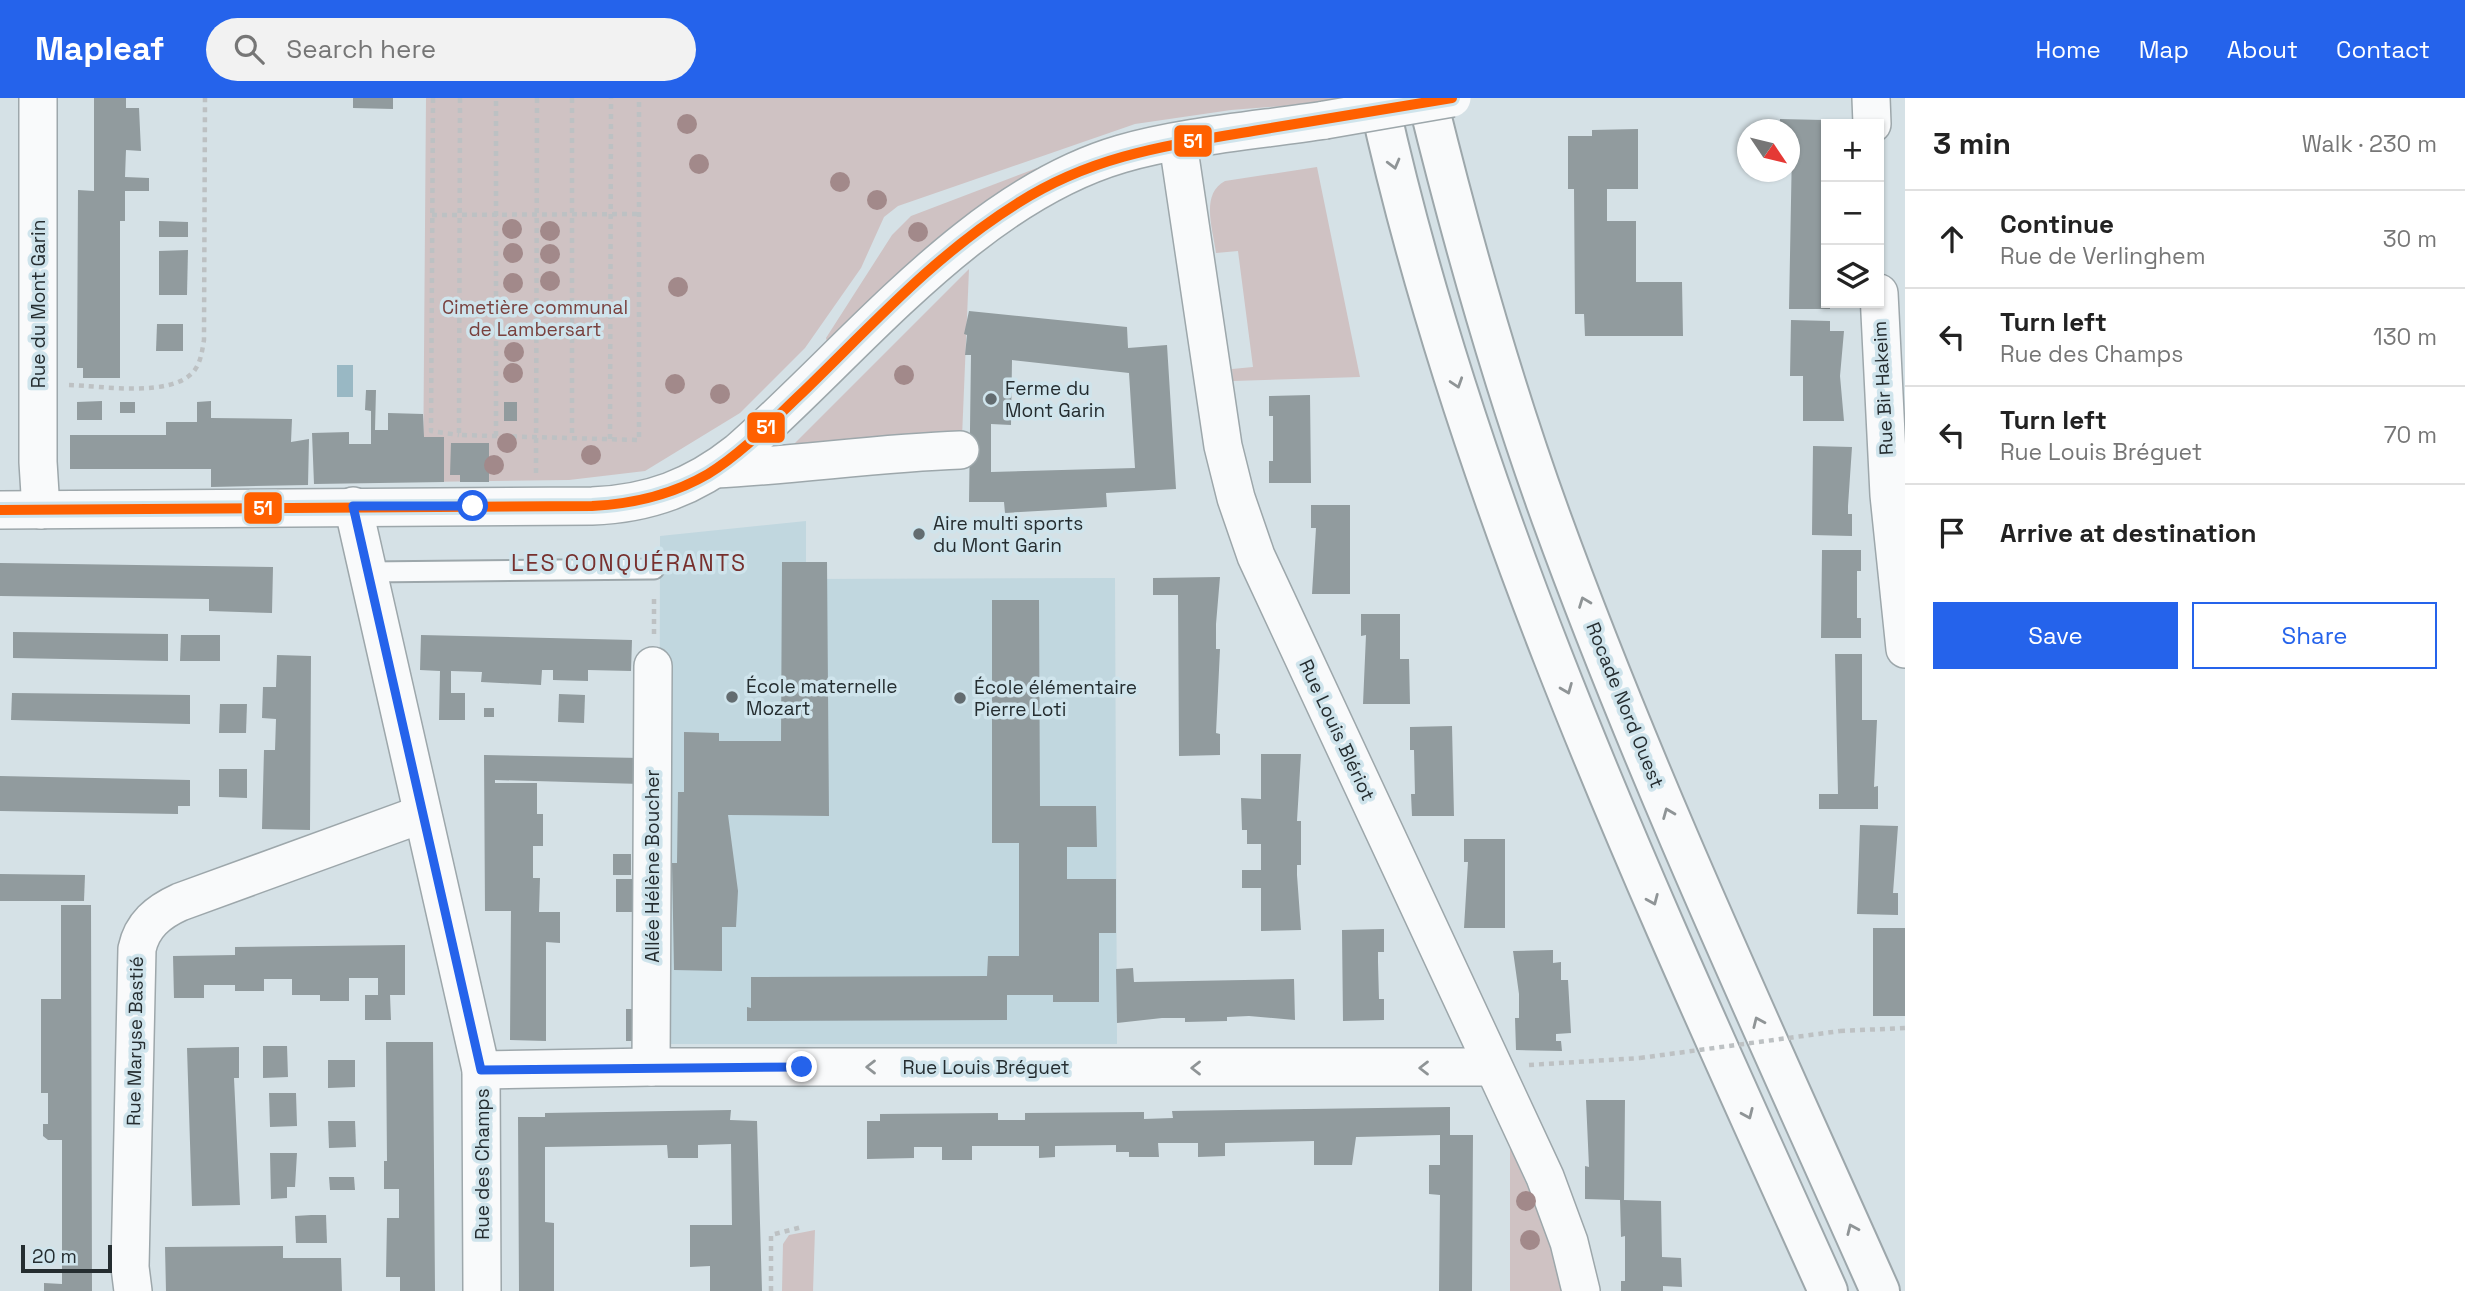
<!DOCTYPE html>
<meta charset="utf-8">
<style>
body{margin:0;font-family:"Space Grotesk",sans-serif;background:#f2f2f2;color:#222}
.controls{position:absolute;right:21px;top:21px;display:grid;overflow:hidden;border-radius:0px;box-shadow:0 2px 5px #0004}
.controls button{width:63px;height:63px;display:grid;place-items:center;padding:0;border:0;border-bottom:2px solid #e0e0e0;background:#fff;color:#222;font:35px sans-serif}
.compass{position:absolute;left:1737px;top:21px;width:63px;height:63px;border-radius:50%;background:#fff;box-shadow:0 2px 5px #0004;rotate:125deg}
.scale{position:absolute;left:21px;bottom:18px;width:91px;box-sizing:border-box;padding-left:7px;border:4px solid #252d30;border-top:0;font-size:19px;line-height:24px;white-space:nowrap;color:#252d30;-webkit-text-stroke:5px #cfe4ec;paint-order:stroke}
.stop{position:absolute;width:21px;height:21px;margin:-16px;border:5px solid #2563eb;border-radius:50%;background:#fff}
.stop.end{background:#2563eb;border-color:#fff;box-shadow:0 2px 7px #0008}
.list{margin:0;padding:0;list-style:none}
h2{display:flex;justify-content:space-between;align-items:center;height:91px;margin:0;padding:0 28px;font-size:30px}
h2 small{font-size:23px;font-weight:400;color:#767676}
.list li{display:grid;grid-template-columns:46px 1fr auto;gap:21px;align-items:center;box-sizing:border-box;height:98px;padding:0 28px;border-top:2px solid #e0e0e0}
.list b{display:block;font-size:26px;white-space:nowrap}
.list p{margin:0;font-size:23px;white-space:nowrap;color:#767676}
.list em{font-size:23px;font-style:normal;color:#767676}
.actions{display:flex;gap:14px;padding:21px 28px}
.actions a{flex:1;padding:16px 0;border:2px solid #2563eb;border-radius:0px;text-align:center;font-size:24px;color:#2563eb}
.actions .main{background:#2563eb;color:#fff}
.icon{flex:none;width:38px;height:38px;fill:none;stroke:currentColor;stroke-width:2;stroke-linecap:round;stroke-linejoin:round}
.map{position:relative;flex:none;width:1905px;height:1193px;overflow:hidden}
header{display:flex;align-items:center;gap:42px;box-sizing:border-box;height:98px;padding:0 35px;background:#2563eb;color:#fff}
header strong{font-size:33px}
nav{display:flex;gap:38px;margin-inline-start:auto;font-size:24px}
.search{width:490px;height:63px;background:#f2f2f2;display:flex;align-items:center;gap:18px;box-sizing:border-box;padding:0 24px;border-radius:38px;color:#767676;font-size:26px}
main{display:flex}
aside{flex:1;background:#fff}
.map>svg:first-child{display:block}
</style>
<header>
<strong>Mapleaf</strong>
<div class="search"><svg class="icon" aria-label="search" viewBox="0 0 24 24"><circle cx="10" cy="10" r="6"/><path d="M15 15l6 6"/></svg>Search here</div>
<nav><a>Home</a><a>Map</a><a>About</a><a>Contact</a></nav>
</header>
<main>
<div class="map">
<svg width="1905" height="1193" viewBox="0 0 1905 1193">
<rect width="100%" height="100%" fill="#d5e1e6"/>
<polygon fill="#c1d7df" points="806,423 806,481 1115,480 1117,946 659,946 660,438"/>
<g fill="#cfc2c3">
<polygon points="426,0 1334,0 1335,4 1231,12 1135,26 898,108 884,119 861,170 805,250 740,315 645,373 569,382 423,384"/>
<path d="M1317 69 1360 279 1233 283 1232 271 1253 269 1238 153 1216 155C1213 131 1200 96 1225 83Z"/>
<polygon points="1037,70 1040,73 989,101 941,138 827,244 826,240 892,137 911,118"/>
<polygon points="969,171 962,339 782,358"/>
<polygon points="1510,1048 1554,1151 1565,1193 1510,1193"/>
<polygon points="815,1132 813,1193 782,1193 783,1146 789,1137"/>
</g>
<rect fill="#99b8c4" x="337" y="267" width="16" height="32"/>
<g fill="#919b9e" fill-rule="evenodd">
<polygon points="94,0 126,0 126,10 139,10 141,53 126,52 125,79 149,80 149,93 125,93 125,123 120,123 120,280 83,280 83,270 77,270 78,92 94,93"/>
<polygon points="353,0 393,0 393,11 353,10"/>
<polygon points="1780,21 1823,22 1823,37 1826,37 1826,205 1830,205 1830,211 1789,211 1792,50 1790,32 1780,32"/>
<polygon points="1638,31 1638,91 1607,91 1607,123 1636,123 1636,184 1682,184 1683,238 1585,238 1584,216 1575,216 1574,91 1568,91 1568,38 1592,38 1592,32"/>
<polygon points="159,123 188,124 188,139 159,139"/>
<polygon points="188,152 187,197 159,197 159,153"/>
<path d="M969 213 1127 229 1128 250 1167 247 1176 391 1106 395 1107 409 1005 415 1004 404H969L971 257H965L967 237 964 236ZM1012 262 1129 275 1135 370 991 374V326L1011 327Z"/>
<polygon points="1791,222 1830,223 1830,233 1844,233 1840,278 1844,323 1803,323 1803,278 1790,278"/>
<polygon points="157,226 183,226 183,253 156,253"/>
<polygon points="366,292 376,292 375,332 388,332 388,315 423,316 424,339 444,339 444,384 314,386 312,335 349,334 349,346 371,346 371,313 365,312"/>
<polygon points="1310,297 1311,385 1269,385 1269,363 1273,363 1273,318 1269,318 1269,298"/>
<polygon points="102,303 102,322 77,322 77,304"/>
<polygon points="211,303 211,320 292,321 291,344 309,341 308,387 211,389 211,371 70,371 70,337 166,337 166,324 197,324 197,304"/>
<rect x="120" y="304" width="15" height="11"/>
<rect x="504" y="304" width="13" height="19"/>
<polygon points="451,345 489,345 489,384 460,384 460,377 450,377"/>
<polygon points="1813,348 1852,349 1848,408 1848,416 1852,416 1852,438 1812,437"/>
<polygon points="1311,407 1350,407 1350,496 1312,496 1316,430 1311,430"/>
<polygon points="1822,452 1861,452 1861,473 1857,473 1857,520 1861,520 1861,540 1821,540"/>
<polygon points="782,464 827,464 829,718 728,717 738,793 736,829 722,829 722,873 674,872 672,765 677,765 678,694 684,694 684,634 719,635 719,643 781,643"/>
<polygon points="0,465 273,469 272,515 209,513 209,501 0,498"/>
<polygon points="1220,479 1216,526 1216,551 1220,551 1216,635 1220,636 1220,657 1179,658 1178,497 1153,497 1153,480"/>
<polygon points="992,502 1039,502 1040,708 1096,708 1097,749 1067,749 1067,781 1116,781 1116,835 1099,835 1099,904 1053,904 1053,897 1007,897 1007,922 747,923 747,909 751,910 751,879 987,878 988,858 1019,858 1019,745 992,745"/>
<polygon points="1361,516 1400,516 1400,561 1409,561 1410,606 1363,606 1366,537 1361,538"/>
<polygon points="13,534 168,536 168,563 13,560"/>
<polygon points="181,537 220,537 220,563 180,563"/>
<polygon points="421,537 632,542 631,573 588,572 588,583 553,582 553,572 542,572 541,587 481,584 482,574 451,573 451,595 465,595 465,622 439,622 440,573 420,572"/>
<polygon points="1835,556 1862,556 1862,622 1877,622 1874,689 1878,688 1878,711 1819,711 1819,696 1838,696"/>
<polygon points="277,557 311,558 310,732 262,731 264,652 275,652 276,621 262,620 263,589 276,589"/>
<polygon points="12,595 190,597 190,626 11,622"/>
<polygon points="559,596 585,597 584,625 558,624"/>
<polygon points="220,606 247,606 246,635 219,635"/>
<rect x="484" y="610" width="10" height="9"/>
<polygon points="1452,628 1454,718 1412,718 1411,696 1415,696 1414,652 1410,652 1410,629"/>
<polygon points="1261,656 1301,656 1297,723 1301,723 1301,767 1297,767 1297,777 1301,832 1261,833 1261,790 1242,790 1242,772 1261,772 1261,746 1247,746 1247,732 1242,732 1241,700 1261,701"/>
<polygon points="484,657 641,660 641,686 495,682 495,685 537,685 537,716 543,716 543,748 533,748 533,780 540,780 539,814 560,814 560,845 546,844 546,943 510,942 511,813 485,813"/>
<polygon points="219,671 247,671 247,700 219,699"/>
<polygon points="0,678 190,682 190,708 178,708 178,716 0,713"/>
<polygon points="1860,727 1898,728 1893,795 1898,795 1898,817 1857,816"/>
<polygon points="1464,741 1505,741 1505,830 1464,830 1468,764 1464,764"/>
<rect x="613" y="756" width="18" height="21"/>
<polygon points="0,776 85,777 84,803 0,803"/>
<rect x="616" y="781" width="24" height="33"/>
<polygon points="61,807 91,807 92,1193 44,1193 44,1185 62,1186 62,1042 48,1042 43,1038 43,1026 48,1026 48,995 41,995 41,901 61,901"/>
<rect x="1873" y="830" width="32" height="88"/>
<polygon points="1384,831 1384,854 1378,854 1378,864 1379,901 1384,901 1384,922 1343,923 1342,832"/>
<polygon points="405,847 405,897 390,897 391,922 365,922 365,897 378,897 378,880 349,880 349,903 320,903 320,897 292,897 292,881 264,881 264,893 235,893 235,887 204,887 204,900 174,900 173,858 235,857 235,849"/>
<polygon points="1553,852 1553,865 1561,864 1561,882 1568,882 1571,935 1556,936 1556,943 1561,943 1562,953 1516,952 1515,920 1519,920 1519,896 1513,853"/>
<polygon points="1133,870 1134,884 1294,881 1295,922 1249,918 1227,919 1227,923 1185,924 1185,920 1162,920 1117,925 1116,871"/>
<rect x="626" y="911" width="13" height="32"/>
<polygon points="386,944 433,944 435,1193 400,1193 400,1179 386,1179 387,1120 399,1120 399,1091 384,1091 384,1063 387,1063"/>
<polygon points="263,948 287,948 288,979 263,980"/>
<polygon points="239,949 239,980 234,980 240,1107 192,1108 187,950"/>
<polygon points="328,962 355,962 355,989 328,990"/>
<polygon points="269,995 296,995 297,1028 270,1029"/>
<polygon points="1586,1002 1625,1002 1624,1102 1661,1103 1662,1159 1681,1160 1682,1189 1663,1188 1663,1193 1621,1193 1621,1183 1625,1183 1625,1138 1621,1139 1620,1102 1585,1101 1585,1068 1589,1069"/>
<polygon points="1450,1009 1450,1037 1473,1037 1472,1193 1439,1193 1440,1097 1429,1096 1429,1067 1440,1067 1440,1037 1356,1039 1352,1067 1314,1067 1314,1043 1225,1045 1225,1058 1198,1059 1198,1045 1158,1045 1159,1059 1129,1059 1129,1054 1116,1054 1116,1047 1055,1048 1055,1059 1039,1060 1039,1048 972,1048 972,1062 942,1062 942,1049 914,1049 914,1060 867,1061 867,1023 880,1023 880,1016 998,1015 998,1022 1025,1022 1025,1015 1144,1014 1144,1021 1173,1020 1172,1013"/>
<polygon points="731,1012 730,1022 757,1023 762,1193 710,1193 710,1168 690,1169 690,1127 732,1127 731,1046 698,1047 698,1060 668,1060 667,1047 545,1049 545,1124 554,1125 554,1193 519,1193 518,1019 545,1019 545,1015"/>
<polygon points="328,1023 355,1023 356,1049 329,1050"/>
<polygon points="270,1055 297,1055 295,1089 287,1089 287,1100 271,1101"/>
<polygon points="329,1079 354,1079 355,1092 330,1092"/>
<polygon points="311,1117 326,1117 327,1145 296,1145 295,1118"/>
<polygon points="283,1148 283,1160 341,1160 342,1193 166,1193 165,1149"/>
</g>
<g fill="none" stroke-linecap="round" stroke-linejoin="round">
<defs>
<polyline id="lane" points="368,474 654,471"/>
<g id="street">
<polyline points="38,0 38,364 41,412"/>
<polyline points="1871,0 1872,26"/>
<polyline points="1178,45 1223,348 1236,400 1256,458 1545,1079 1569,1144 1581,1193"/>
<polyline points="1879,195 1889,397 1905,551"/>
<path d="M715 371C797 367 878 355 960 352"/>
<polyline points="353,408 481,972 482,1193"/>
<path d="M0 412 592 408C649 406 694 389 738 354 853 254 971 100 1121 56 1183 38 1260 32 1325 22"/>
<polyline points="651,969 653,568"/>
<polyline points="481,972 651,969 1492,969"/>
<path d="M133 1193 130 1169 137 851C142 827 158 814 180 804L422 716"/>
</g>
<g id="highway">
<path d="M1378 0C1470 417 1654 806 1828 1193"/>
<path d="M1427 0C1462 142 1501 281 1551 419 1647 683 1766 937 1880 1193"/>
</g>
</defs>
<use href="#lane" stroke="#9da7ab" stroke-width="23"/>
<use href="#street" stroke="#9da7ab" stroke-width="40"/>
<use href="#highway" stroke="#9da7ab" stroke-width="42"/>
<g stroke="#bdc1c3" stroke-width="4.5" stroke-dasharray="5 5" stroke-linecap="butt">
<polyline points="433,0 431,333 459,337"/>
<polyline points="460,0 459,337 639,342 639,0"/>
<polyline points="572,0 572,340"/>
<polyline points="432,117 639,116"/>
<path d="M69 287C102 288 172 300 194 273 201 264 202 253 204 242L205 0"/>
<polyline points="496,338 496,0"/>
<polyline points="610,341 611,0"/>
<polyline points="536,375 537,0"/>
<polyline points="654,536 654,496"/>
<polyline points="1840,933 1905,930"/>
<polyline points="1529,967 1640,960"/>
<polyline points="771,1193 771,1137 802,1129"/>
</g>
<use href="#lane" stroke="#f9fafb" stroke-width="19"/>
<use href="#street" stroke="#f9fafb" stroke-width="37"/>
<use href="#highway" stroke="#f9fafb" stroke-width="38"/>
<defs>
<polyline id="street-bridge" points="1325,22 1452,0"/>
</defs>
<use href="#street-bridge" stroke="#9da7ab" stroke-width="40" stroke-linecap="butt"/>
<polyline stroke="#bdc1c3" stroke-width="4.5" stroke-dasharray="5 5" stroke-linecap="butt" points="1640,960 1840,933"/>
<use href="#street-bridge" stroke="#f9fafb" stroke-width="37"/>
<defs>
<path id="bus-1" d="M0 412 592 408C633 406 672 397 708 376 744 354 774 321 804 293 872 227 937 155 1018 105 1095 56 1171 47 1259 32 1323 21 1388 11 1452 0"/>
</defs>
<use href="#bus-1" stroke="#cfe4ec" stroke-width="16"/>
<use href="#bus-1" stroke="#ff6000" stroke-width="10"/>
</g>
<g fill="#a2898a">
<circle cx="687" cy="26" r="10"/>
<circle cx="699" cy="66" r="10"/>
<circle cx="840" cy="84" r="10"/>
<circle cx="877" cy="102" r="10"/>
<circle cx="512" cy="131" r="10"/>
<circle cx="550" cy="133" r="10"/>
<circle cx="918" cy="134" r="10"/>
<circle cx="513" cy="155" r="10"/>
<circle cx="550" cy="156" r="10"/>
<circle cx="550" cy="183" r="10"/>
<circle cx="513" cy="185" r="10"/>
<circle cx="678" cy="189" r="10"/>
<circle cx="514" cy="254" r="10"/>
<circle cx="513" cy="275" r="10"/>
<circle cx="904" cy="277" r="10"/>
<circle cx="675" cy="286" r="10"/>
<circle cx="720" cy="296" r="10"/>
<circle cx="507" cy="345" r="10"/>
<circle cx="591" cy="357" r="10"/>
<circle cx="494" cy="367" r="10"/>
<circle cx="1526" cy="1103" r="10"/>
<circle cx="1530" cy="1142" r="10"/>
</g>
<defs><path id="oneway-chevron" d="M-2-3.5L2.5 0L-2 3.5" fill="none" stroke-width="1.6" stroke-linecap="round" stroke-linejoin="round" transform="scale(1.75)"/></defs>
<g stroke="#8f9496">
<use href="#oneway-chevron" transform="translate(1394 66) rotate(75)"/>
<use href="#oneway-chevron" transform="translate(1457 285) rotate(72)"/>
<use href="#oneway-chevron" transform="translate(1584 504) rotate(-111)"/>
<use href="#oneway-chevron" transform="translate(1567 591) rotate(68)"/>
<use href="#oneway-chevron" transform="translate(1668 715) rotate(-112)"/>
<use href="#oneway-chevron" transform="translate(1653 802) rotate(67)"/>
<use href="#oneway-chevron" transform="translate(1758 924) rotate(-114)"/>
<use href="#oneway-chevron" transform="translate(871 969) rotate(-180)"/>
<use href="#oneway-chevron" transform="translate(1196 970) rotate(-180)"/>
<use href="#oneway-chevron" transform="translate(1424 970) rotate(-180)"/>
<use href="#oneway-chevron" transform="translate(1748 1016) rotate(66)"/>
<use href="#oneway-chevron" transform="translate(1852 1131) rotate(-114)"/>
</g>
<g fill="none" stroke-linecap="round" stroke-linejoin="round">
<polyline stroke="#2563eb" stroke-width="9" points="473,408 353,408 481,972 802,969"/>
</g>
<g fill="#636c70" stroke="#cfe4ec" stroke-width="2.5">
<circle cx="991" cy="301" r="7"/>
<circle cx="919" cy="436" r="7"/>
<circle cx="732" cy="599" r="7"/>
<circle cx="960" cy="600" r="7"/>
</g>
<g text-anchor="middle" dominant-baseline="central" stroke-width="7" stroke-linejoin="round" paint-order="stroke">
<g font-size="19" fill="#252d30" stroke="#cfe4ec">
<text transform="translate(38 206) rotate(-90)">Rue du Mont Garin</text>
<text transform="translate(1883 290) rotate(-93)">Rue Bir Hakeim</text>
<text transform="translate(1625 607) rotate(68)">Rocade Nord Ouest</text>
<text transform="translate(1337 632) rotate(65)">Rue Louis Blériot</text>
<text transform="translate(652 768) rotate(-90)">Allée Hélène Boucher</text>
<text transform="translate(135 943) rotate(-89)">Rue Maryse Bastié</text>
<text x="986" y="969">Rue Louis Bréguet</text>
<text transform="translate(482 1066) rotate(-90)">Rue des Champs</text>
</g>
<g font-size="19" fill="#79413e" stroke="#cfe4ec">
<text x="535" y="209">Cimetière communal<tspan x="535" dy="22">de Lambersart</tspan></text>
</g>
<g font-size="19" fill="#252d30" stroke="#cfe4ec" text-anchor="start">
<text x="1005" y="290">Ferme du<tspan x="1005" dy="22">Mont Garin</tspan></text>
<text x="933" y="425">Aire multi sports<tspan x="933" dy="22">du Mont Garin</tspan></text>
<text x="746" y="588">École maternelle<tspan x="746" dy="22">Mozart</tspan></text>
<text x="974" y="589">École élémentaire<tspan x="974" dy="22">Pierre Loti</tspan></text>
</g>
<g font-size="23" letter-spacing="2" fill="#77302e" stroke="#cfe4ec">
<text x="629" y="465">LES CONQUÉRANTS</text>
</g>
</g>
<g stroke="#cfe4ec" stroke-width="2.5">
<rect x="1173" y="26" width="40" height="34" rx="7" fill="#ff6000"/>
<rect x="746" y="313" width="40" height="33" rx="7" fill="#ff6000"/>
<rect x="243" y="393" width="40" height="34" rx="7" fill="#ff6000"/>
</g>
<g font-size="19" text-anchor="middle" font-weight="bold" fill="#fff">
<text x="1193" y="50">51</text>
<text x="766" y="336">51</text>
<text x="263" y="417">51</text>
</g>
</svg>
<div class="controls">
<button>+</button>
<button>−</button>
<button><svg class="icon" aria-label="layers" viewBox="0 0 24 24"><path d="M12 4l9 5-9 5-9-5zM3 14l9 5 9-5"/></svg></button>
</div>
<svg class="compass" viewBox="-18 -18 36 36"><path d="M0-13l5 13h-10z" fill="#e53935"/><path d="M0 13l5-13h-10z" fill="#767676"/></svg>
<div class="scale">20 m</div>
<div class="stop" style="left:473px;top:408px"></div>
<div class="stop end" style="left:802px;top:969px"></div>
</div>
<aside>
<h2>3 min<small>Walk · 230 m</small></h2>
<ul class="list">
<li><svg class="icon" aria-label="ahead" viewBox="0 0 24 24"><path d="M12 20V5M6 11l6-6 6 6"/></svg><div><b>Continue</b><p>Rue de Verlinghem</p></div><em>30 m</em></li>
<li><svg class="icon" aria-label="left" viewBox="0 0 24 24"><path d="M17 20v-9H6M10 6l-5 5 5 5"/></svg><div><b>Turn left</b><p>Rue des Champs</p></div><em>130 m</em></li>
<li><svg class="icon" aria-label="left" viewBox="0 0 24 24"><path d="M17 20v-9H6M10 6l-5 5 5 5"/></svg><div><b>Turn left</b><p>Rue Louis Bréguet</p></div><em>70 m</em></li>
<li><svg class="icon" aria-label="arrive" viewBox="0 0 24 24"><path d="M6 21V4h12l-3 4 3 4H6"/></svg><div><b>Arrive at destination</b></div></li>
</ul>
<div class="actions"><a class="main">Save</a><a>Share</a></div>
</aside>
</main>
